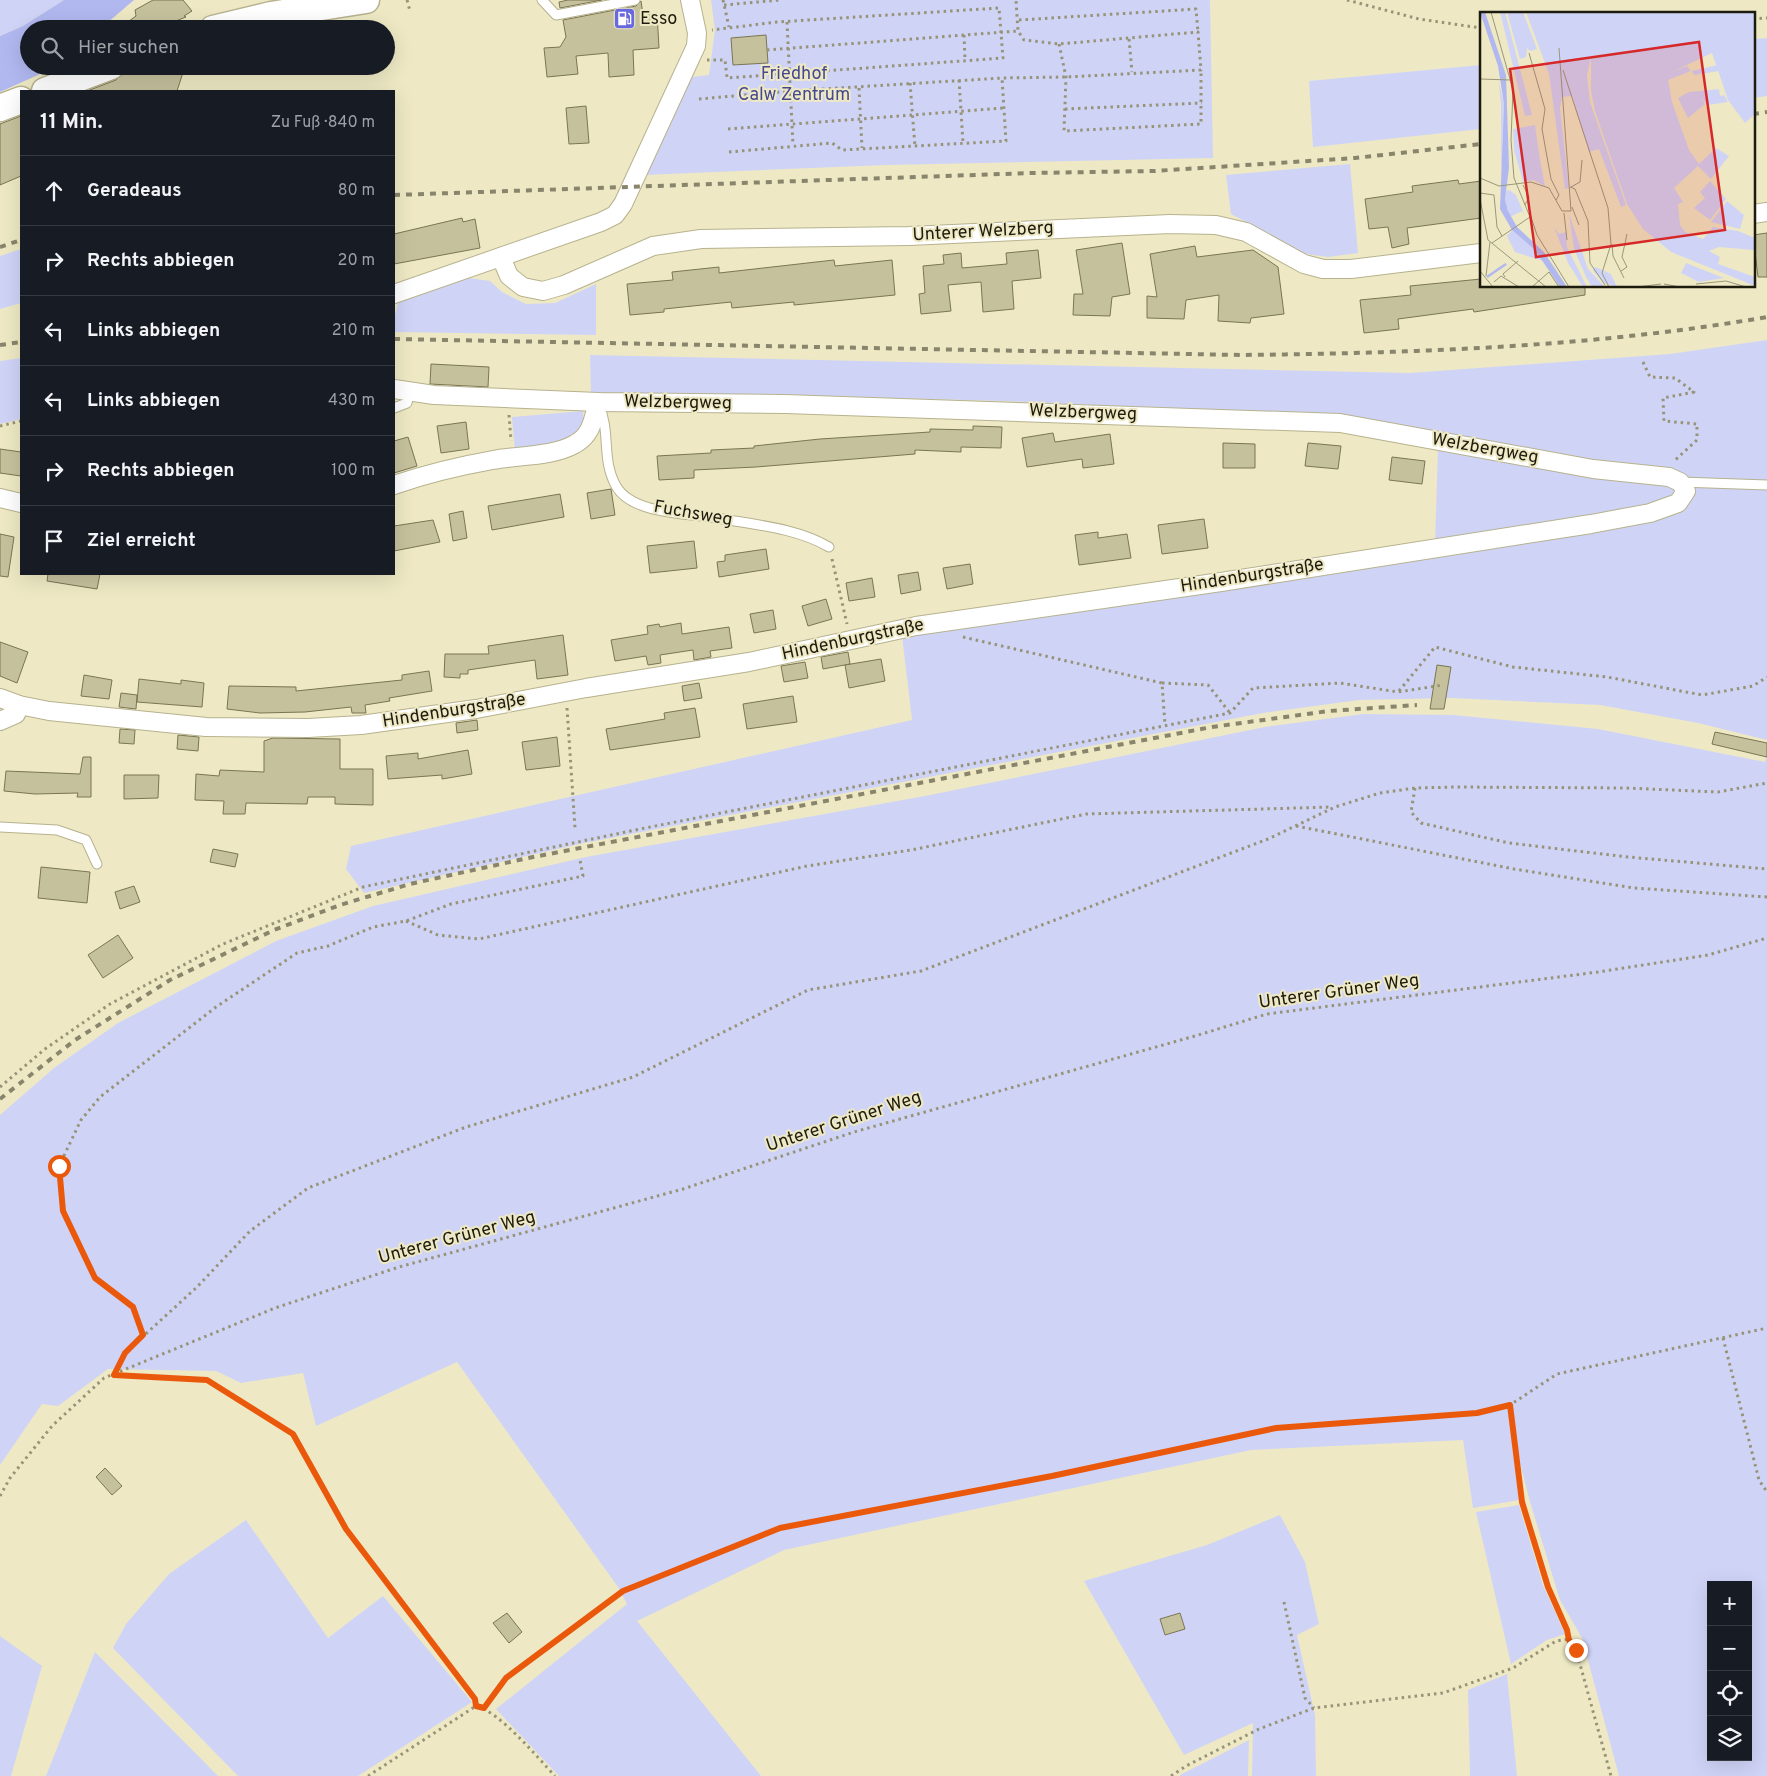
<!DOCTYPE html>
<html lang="de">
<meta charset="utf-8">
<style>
body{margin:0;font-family:Overpass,sans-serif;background:#242831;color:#f1f3f6}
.controls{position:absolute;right:15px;bottom:15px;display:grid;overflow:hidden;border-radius:0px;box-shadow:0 5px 20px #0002}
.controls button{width:45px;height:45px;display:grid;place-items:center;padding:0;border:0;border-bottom:1px solid #363941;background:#171b24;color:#f1f3f6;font:25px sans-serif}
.stop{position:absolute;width:15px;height:15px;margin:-11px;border:4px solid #ea580c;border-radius:50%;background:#fff}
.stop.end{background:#ea580c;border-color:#fff;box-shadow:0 1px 5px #0008}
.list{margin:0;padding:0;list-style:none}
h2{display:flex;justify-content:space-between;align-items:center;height:65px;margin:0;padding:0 20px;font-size:21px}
h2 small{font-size:16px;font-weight:400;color:#9ea1a6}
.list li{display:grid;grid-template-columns:32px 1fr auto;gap:15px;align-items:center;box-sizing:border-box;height:70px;padding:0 20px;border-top:1px solid #363941}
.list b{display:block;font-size:19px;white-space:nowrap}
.list em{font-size:16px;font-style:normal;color:#9ea1a6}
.icon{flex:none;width:28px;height:28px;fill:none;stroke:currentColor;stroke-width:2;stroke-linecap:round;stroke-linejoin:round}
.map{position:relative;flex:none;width:1767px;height:1776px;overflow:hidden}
.search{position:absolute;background:#171b24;box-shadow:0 5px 20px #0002;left:20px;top:20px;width:375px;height:55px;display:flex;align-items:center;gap:12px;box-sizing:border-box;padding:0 18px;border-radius:28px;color:#9ea1a6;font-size:19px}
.panel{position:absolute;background:#171b24;box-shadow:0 5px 20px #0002;left:20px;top:90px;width:375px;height:485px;border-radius:0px}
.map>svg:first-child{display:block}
</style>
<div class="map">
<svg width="1767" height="1776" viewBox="0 0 1767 1776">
<rect width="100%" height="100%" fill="#eee9c4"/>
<g fill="#cfd4f7" fill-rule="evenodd">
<polygon points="0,0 64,0 23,26 0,36"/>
<polygon points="711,0 1210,0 1213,158 886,165 644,175 692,77 709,75 715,30"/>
<polygon points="1767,38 1767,96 1753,98 1753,39"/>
<polygon points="1481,65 1481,129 1313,147 1309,81"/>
<polygon points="1350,164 1358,253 1328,257 1306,254 1231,214 1226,175"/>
<polygon points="21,249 21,303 0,309 0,256"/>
<polygon points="469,278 490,281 502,292 526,304 555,303 596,284 596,335 394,332 394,319 398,303"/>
<polygon points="1767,340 1767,740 1698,723 1600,705 1452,698 1359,700 1263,713 584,843 364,893 346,869 351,846 912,720 900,619 1435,544 1438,448 1341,416 1003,401 786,395 591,395 590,355 1410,373 1670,354"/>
<polygon points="21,358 21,419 0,424 0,361"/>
<path d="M583 411 584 424C562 449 546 448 515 451L512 417Z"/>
<path d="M1364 714 1453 715 1598 729 1765 762 1767 756V1776H1619L1582 1638 1560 1600 1530 1502 1509 1420 1519 1500 1473 1508 1463 1440 1251 1450 784 1550 637 1621 761 1776H559L496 1709 627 1604 618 1587 457 1362 316 1426 303 1373 241 1383 216 1371 108 1369 58 1406 42 1404 0 1465V1115L54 1068 118 1023 276 941 373 906 586 857 925 796 1265 727ZM1711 1585H1748V1757H1711Z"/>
<polygon points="1519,1505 1543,1585 1565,1634 1547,1640 1511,1664 1476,1512"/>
<polygon points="1280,1515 1305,1562 1319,1624 1297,1635 1315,1715 1316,1776 1252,1776 1253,1723 1184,1755 1084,1581 1207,1545"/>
<polygon points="246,1520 328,1638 383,1596 472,1702 358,1776 238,1776 113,1648 126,1624 169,1574"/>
<polygon points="0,1636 42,1666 11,1776 0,1776"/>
<polygon points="95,1652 218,1776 46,1776"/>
<polygon points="1507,1674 1517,1776 1470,1776 1468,1690"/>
<polygon points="1249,1740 1248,1776 1180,1776 1180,1775"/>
</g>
<polygon fill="#b1b8f0" points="64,0 134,0 100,29 29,29 29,66 51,66 38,75 0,92 0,36 23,26"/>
<g fill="#c6c19d" stroke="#7a7553">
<polygon points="153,0 183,0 192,11 184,16 186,17 156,29 118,29 136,16 135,10"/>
<polygon points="568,0 602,0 560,8 559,2"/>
<polygon points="641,1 643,15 657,13 659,48 633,50 634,75 609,77 608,53 576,56 578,74 547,77 544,48 560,47 566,37 563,20 636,6"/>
<polygon points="766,35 768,63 733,65 731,38"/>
<polygon points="144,66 185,66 177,91 87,91 116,80 124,72"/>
<polygon points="586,106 589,143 569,144 566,108"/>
<polygon points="21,116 21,176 0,185 0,124"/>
<polygon points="1458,180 1459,184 1481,181 1481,218 1407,228 1409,244 1392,248 1388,227 1369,229 1365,199 1413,192 1412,186"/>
<polygon points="462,218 463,222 475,219 480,248 394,264 394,234"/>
<polygon points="1767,233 1767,277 1758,277 1753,235"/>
<polygon points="1122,243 1130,294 1112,297 1110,316 1073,315 1074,294 1083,294 1076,250"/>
<polygon points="1195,246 1197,257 1253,250 1278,267 1284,314 1251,318 1250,323 1218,321 1219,295 1186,300 1184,319 1147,318 1147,296 1157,297 1150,254"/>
<polygon points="1038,250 1041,278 1012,281 1014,309 983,312 981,282 948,285 951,311 921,314 919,294 925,293 923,266 944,264 943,255 961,253 962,268 1007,264 1006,253"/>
<polygon points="834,260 835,266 892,260 895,295 794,305 794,302 732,308 731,302 664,309 664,312 630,315 627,284 673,280 672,272 719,267 719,273"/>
<polygon points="1481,279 1481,286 1585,286 1585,295 1474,312 1473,309 1398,319 1399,329 1364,333 1360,300 1411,295 1410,286"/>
<polygon points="431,364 489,367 488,387 430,384"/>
<polygon points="466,422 469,449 441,453 437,426"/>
<polygon points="973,426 1002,427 1001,448 961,447 961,452 915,450 915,454 756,467 694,470 694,478 659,480 657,456 711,453 711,450 754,448 754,446 820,439 930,432 930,429 973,430"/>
<polygon points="1053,433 1055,442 1110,434 1114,464 1083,468 1082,459 1027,467 1022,438"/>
<polygon points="408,437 417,466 394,473 394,441"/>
<polygon points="1223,443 1255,444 1255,468 1223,468"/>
<polygon points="1308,443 1341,446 1338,469 1305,466"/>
<polygon points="0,449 21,452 21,476 0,473"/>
<polygon points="1392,457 1425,461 1422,484 1389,480"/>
<polygon points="611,489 615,515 591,519 587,493"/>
<polygon points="560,494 564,517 492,530 488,506"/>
<polygon points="463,511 467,538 453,541 449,514"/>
<polygon points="1204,519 1208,548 1162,554 1158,525"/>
<polygon points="433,520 440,542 394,551 394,526"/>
<polygon points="1098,532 1098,538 1127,534 1131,558 1079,565 1075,535"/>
<polygon points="0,534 14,537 8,577 0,576"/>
<polygon points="694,541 697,568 650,573 647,546"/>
<polygon points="766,549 769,569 719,577 717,562 725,561 725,555"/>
<polygon points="970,564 973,584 947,589 943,568"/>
<polygon points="918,572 921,590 901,594 898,575"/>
<polygon points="48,574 100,574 97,589 47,581"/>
<polygon points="872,578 875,597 849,601 846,583"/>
<polygon points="826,599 832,619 808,626 802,606"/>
<polygon points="773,610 776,629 754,633 750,614"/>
<polygon points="681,623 682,634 729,627 732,648 710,651 711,657 694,660 693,650 660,655 661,663 648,665 646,656 615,661 611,640 648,634 647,626 659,624 660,627"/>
<polygon points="563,635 568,675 537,679 535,660 468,670 468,674 460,674 460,678 444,677 445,654 489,654 488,646"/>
<polygon points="0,642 28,652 17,683 0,676"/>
<polygon points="848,652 850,664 823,669 821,657"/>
<polygon points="881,659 885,681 849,688 845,665"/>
<polygon points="805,662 808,678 784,682 781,666"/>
<polygon points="1437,665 1451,667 1444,709 1430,709"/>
<polygon points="429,671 432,691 389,698 390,701 365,705 366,713 352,713 351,707 305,712 260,713 227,709 229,686 296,687 296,691 402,680 402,675"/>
<polygon points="84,675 112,680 109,699 81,696"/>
<polygon points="139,679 181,684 181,680 204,683 202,707 137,702"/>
<polygon points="699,683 702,698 684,701 682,686"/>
<polygon points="121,693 137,695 136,709 119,707"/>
<polygon points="793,696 797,722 747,729 743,704"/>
<polygon points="695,708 700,737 610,750 606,729 665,719 664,713"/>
<polygon points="477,720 478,730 457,733 456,723"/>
<polygon points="120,729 135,730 134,744 119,743"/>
<polygon points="1715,732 1767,743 1767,757 1712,744"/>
<polygon points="178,735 199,737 198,751 177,749"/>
<polygon points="557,737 560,766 526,770 522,742"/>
<polygon points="273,738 340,739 340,769 373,769 373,805 335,804 335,797 308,797 307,804 246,803 245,814 223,814 224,801 195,800 196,774 219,776 220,770 264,772 264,741"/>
<polygon points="468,750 472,774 442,779 442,775 388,779 386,756 418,753 418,759"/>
<polygon points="83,757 91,757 91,797 77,797 78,793 35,794 4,791 6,771 80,774"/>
<polygon points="124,775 159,775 158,798 124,799"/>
<polygon points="213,849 238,854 235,867 210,862"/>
<polygon points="41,867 90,872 87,903 38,898"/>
<polygon points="134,886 140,902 120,909 115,892"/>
<polygon points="118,935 133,958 103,978 88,955"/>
<polygon points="105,1468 122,1486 112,1495 96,1477"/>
<polygon points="507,1613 522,1632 509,1643 493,1623"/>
<polygon points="1180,1613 1185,1629 1165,1635 1160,1619"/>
</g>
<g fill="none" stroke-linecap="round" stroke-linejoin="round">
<defs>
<g id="lane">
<polyline points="542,0 556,15 635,0"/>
<path d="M599 406C611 432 601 459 616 486 633 516 694 513 723 519 758 525 799 529 829 547"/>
<polyline points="394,408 407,403 409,393"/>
<polyline points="1680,482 1767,485"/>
<polyline points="0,827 57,830 86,840 97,864"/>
</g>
<g id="street">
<polyline points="1753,214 1767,212"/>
<polyline points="501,257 509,276 523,287 543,291 564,285 653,246 701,239 909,236 1170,224 1216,225 1246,232 1304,264 1323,269 1351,269 1481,253"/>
<polyline points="394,294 601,222 615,215 623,204 696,46 697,33 690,0"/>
<path d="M394 485C426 474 459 466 493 460 519 455 552 457 575 444 592 435 593 419 598 402"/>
<polyline points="0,498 21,503"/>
<polyline points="0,698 19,705 49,711 206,727 308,728 361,725 476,709 586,688 749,662 916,626 1221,582 1591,524 1650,513 1678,503 1686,491 1680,482 1669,477 1593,469 1340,423 785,404 598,402 434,395 394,389"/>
<polyline points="0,721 16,714 19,705"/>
</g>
<g id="primary">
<polyline points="213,29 271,15 366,0"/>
<polyline points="45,91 111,66"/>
<polyline points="0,108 21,100"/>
</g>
</defs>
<use href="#lane" stroke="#b7b28e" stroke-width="11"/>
<use href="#street" stroke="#b7b28e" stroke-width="20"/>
<use href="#primary" stroke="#b7b28e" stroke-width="29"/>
<g stroke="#979378" stroke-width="3" stroke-dasharray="2.5 4" stroke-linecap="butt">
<polyline points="407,0 410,11"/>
<polyline points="723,0 729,27"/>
<polyline points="1347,0 1419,19 1481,28"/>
<polyline points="724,5 780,0"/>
<polyline points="1753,19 1767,18"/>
<polyline points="1019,20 1196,9 1198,32"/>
<polyline points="787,22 793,145"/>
<polyline points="964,35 965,60"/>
<polyline points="1129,39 1132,72"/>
<polyline points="1059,44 1066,77 1064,131 1201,124 1201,70"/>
<polyline points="767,50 1018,31"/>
<polyline points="707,60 725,60 727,78 1003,58 999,8 777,22 712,30"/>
<polyline points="959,80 963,143"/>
<polyline points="910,83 915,147"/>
<polyline points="859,88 862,148"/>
<polyline points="699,99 790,91 1002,78 1066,77 1201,70 1198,32 1059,44 1024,40 1018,31 1016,0"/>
<polyline points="1065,109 1202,103"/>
<polyline points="728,129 1004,108"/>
<polyline points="729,152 832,143 842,150 1006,141 1002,78"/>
<polyline points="1643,362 1650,377 1675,378 1694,392 1663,398 1664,421 1697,424 1697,440 1673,462"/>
<polyline points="509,415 511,441"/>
<polyline points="0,426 21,421"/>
<polyline points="832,559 847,624"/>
<polyline points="963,637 1162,683 1165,725"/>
<polyline points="1162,683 1208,685 1230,713"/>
<polyline points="1399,691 1435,647 1513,667 1607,677 1702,695 1753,686 1767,677"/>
<polyline points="567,708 575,828"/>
<polyline points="1415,788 1411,812 1421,823 1509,843 1628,857 1767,869"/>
<polyline points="1296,826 1514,869 1634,888 1767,897"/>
<polyline points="406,921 438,935 479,939 807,866 911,850 1086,814 1332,807"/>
<polyline points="0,1087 45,1049 110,1004 223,944 363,887 640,829 1230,713 1253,688 1340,683 1398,692 1443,685"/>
<polyline points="143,1335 133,1307 95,1278 63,1211 59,1166 81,1120 100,1097 216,1007 297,953 328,946 373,927 406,921 451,904 583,876 580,860"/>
<polyline points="1723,1338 1759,1480 1767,1492"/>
<polyline points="114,1374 125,1353 197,1287 250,1231 308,1188 466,1127 633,1077 808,990 921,971 1268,839 1335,807 1380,793 1415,788 1456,787 1626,788 1718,792 1767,783"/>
<polyline points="117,1375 207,1380 293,1434 346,1529 475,1699 476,1706"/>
<polyline points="1510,1405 1522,1502 1548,1587 1567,1630 1569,1639 1576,1650 1611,1776"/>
<polyline points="0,1496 10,1478 52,1426 104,1378 275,1308 399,1267 683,1189 854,1132 1195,1036 1267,1014 1598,972 1708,955 1767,938"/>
<polyline points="1284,1602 1305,1698 1314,1708"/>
<polyline points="484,1708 506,1678 623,1591 780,1528 1053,1476 1276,1428 1477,1413 1510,1405 1557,1374 1767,1328"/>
<path d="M368 1776 476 1706C500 1712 537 1757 555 1776"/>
<polyline points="1171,1776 1186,1766 1259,1729 1314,1708 1443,1693 1513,1668 1556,1641 1569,1639"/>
</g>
<use href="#lane" stroke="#fff" stroke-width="9"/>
<use href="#street" stroke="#fff" stroke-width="18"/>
<use href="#primary" stroke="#fff" stroke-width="26"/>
<g stroke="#89856c" stroke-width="4" stroke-dasharray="6 6" stroke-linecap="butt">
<polyline points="1753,114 1767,112"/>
<polyline points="394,195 1032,173 1154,171 1355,158 1481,144"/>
<polyline points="0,247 21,240"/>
<path d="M394 339 1241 355C1417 353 1593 347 1767 317"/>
<polyline points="0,345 21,342"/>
<polyline points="0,1099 75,1040 170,980 274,930 340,905 410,884 528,858 1212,727 1329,711 1417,705"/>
</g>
</g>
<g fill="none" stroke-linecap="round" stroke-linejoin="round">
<polyline stroke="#ea580c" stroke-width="6" points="59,1166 63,1211 95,1278 133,1307 143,1335 125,1353 114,1375 207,1380 293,1434 346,1529 475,1699 476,1706 484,1708 506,1678 623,1591 780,1528 1052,1476 1276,1428 1477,1413 1510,1405 1522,1502 1548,1587 1567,1630 1569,1640 1576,1650"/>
</g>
<defs>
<symbol id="fuel-square" viewBox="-11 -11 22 22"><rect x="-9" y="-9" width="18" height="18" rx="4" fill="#6868e1" stroke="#eee9c4"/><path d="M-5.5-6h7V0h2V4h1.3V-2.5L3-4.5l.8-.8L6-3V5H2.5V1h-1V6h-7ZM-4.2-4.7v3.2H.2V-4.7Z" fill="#fff"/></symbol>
</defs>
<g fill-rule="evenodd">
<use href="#fuel-square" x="612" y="6" width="25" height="25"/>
</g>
<g text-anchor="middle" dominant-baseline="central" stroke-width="4" stroke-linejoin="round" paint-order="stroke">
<g font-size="18" fill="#1d1b0e" stroke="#eee9c4" text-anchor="start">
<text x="640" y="19">Esso</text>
</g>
<g font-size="18" fill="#46498d" stroke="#eee9c4">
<text x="794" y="74">Friedhof<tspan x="794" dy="21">Calw Zentrum</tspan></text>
</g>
<g font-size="18" fill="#1d1b0e" stroke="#eee9c4">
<text transform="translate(983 232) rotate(-3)">Unterer Welzberg</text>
<text transform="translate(678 403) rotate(1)">Welzbergweg</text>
<text transform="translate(1083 413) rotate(2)">Welzbergweg</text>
<text transform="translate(1485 449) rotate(10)">Welzbergweg</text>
<text transform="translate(693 514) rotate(10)">Fuchsweg</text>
<text transform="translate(1252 576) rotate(-9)">Hindenburgstraße</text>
<text transform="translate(853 640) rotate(-12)">Hindenburgstraße</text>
<text transform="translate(454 711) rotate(-9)">Hindenburgstraße</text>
<text transform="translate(1339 992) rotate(-8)">Unterer Grüner Weg</text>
<text transform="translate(844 1122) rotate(-18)">Unterer Grüner Weg</text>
<text transform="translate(457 1238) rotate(-15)">Unterer Grüner Weg</text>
</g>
</g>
<g transform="translate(1480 12)">
<rect width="275" height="275" fill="#eee9c4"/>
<path d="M20 0H25L52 103 45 104ZM27 0H43L57 37 50 39 47 36 46 45 40 47ZM46 0H275V102L265 111 248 88 232 41 190 61 207 54 211 59 188 68 192 90 209 138 219 152 236 136 249 144 231 167 218 154 194 176 203 190 198 192 200 213 205 220 223 227 233 215 258 219 275 226 274 238 239 235 229 239 240 245 238 252 275 265V274L191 240 163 217 147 192 115 99 111 79V45L107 64 110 90 146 193 141 195 119 137 109 140 92 84 82 85 80 96 89 176 85 177 69 62ZM237 53 239 59 214 63 212 59ZM19 70 24 92 21 169V93ZM239 77 240 84 244 83 248 90 228 93 221 86 225 92 208 106 198 86 209 80ZM55 113 60 148 65 174 53 168 43 170 34 138 33 117ZM230 169 246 187 230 208 214 196 225 186 220 180ZM29 178 36 183 45 204 42 199 30 205 25 187 26 179ZM247 189 264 203 260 217 231 210ZM89 202 108 257 125 275H112L106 265 94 237ZM74 215 79 222 86 220 87 235 107 275H103L88 251ZM32 218 55 238 63 249 35 240 27 224ZM206 251 244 266 219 270 201 261ZM116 255 131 262 137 275 124 271 114 260 113 257Z" fill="#cfd4f7"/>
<path d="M0 0H5L26 63 29 156 25 187 28 199 37 215 64 240 87 275H80L55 238 32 218 20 197 24 92 18 54Z" fill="#b1b8f0"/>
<path fill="none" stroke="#b1b8f0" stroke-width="2.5" d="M7 265 26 252"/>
<path fill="none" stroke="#9a977b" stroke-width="1" d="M11 0 33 78 31 128 34 166 50 205M49 41 65 97 62 117 71 167 79 183 76 188M83 58 128 196 131 232 122 261 129 275M0 67 31 68M0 166 19 174 51 170 69 176 82 199H91L79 36M43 173 49 185 45 193M90 175 95 177 108 209 110 251 125 273M91 175 100 170 102 148M0 181 14 183 17 215 22 224M0 187 8 228 66 275M92 195 99 213M84 201 87 228M50 202 57 223 89 275M12 231 50 205M132 232 133 244 144 266M0 259 13 275M141 259 147 255 142 245 147 222M6 264 10 230M25 265 23 262 38 249M14 270 21 264 39 275M184 272 200 275M216 272 246 269 266 275M52 275 69 260 79 275M157 275 181 272"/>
<path fill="#d62828" fill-opacity="0.15" stroke="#d62828" stroke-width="2.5" d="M219 30 245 218 56 245 30 57Z"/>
<rect width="275" height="275" fill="none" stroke="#1d1b0e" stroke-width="2.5"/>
</g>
</svg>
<div class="controls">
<button>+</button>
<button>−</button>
<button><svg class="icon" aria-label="locate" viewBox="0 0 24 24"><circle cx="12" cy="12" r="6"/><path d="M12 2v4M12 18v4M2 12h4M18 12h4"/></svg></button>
<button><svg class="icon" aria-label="layers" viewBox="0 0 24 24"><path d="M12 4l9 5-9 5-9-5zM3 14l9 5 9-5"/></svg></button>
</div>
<div class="stop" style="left:59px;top:1166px"></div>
<div class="stop end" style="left:1576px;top:1650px"></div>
<div class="search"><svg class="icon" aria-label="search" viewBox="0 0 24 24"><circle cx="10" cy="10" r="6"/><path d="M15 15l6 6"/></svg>Hier suchen</div>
<section class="panel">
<h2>11 Min.<small>Zu Fuß · 840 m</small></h2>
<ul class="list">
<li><svg class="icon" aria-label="ahead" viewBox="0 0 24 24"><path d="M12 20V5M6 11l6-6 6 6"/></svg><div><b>Geradeaus</b></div><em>80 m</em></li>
<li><svg class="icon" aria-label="right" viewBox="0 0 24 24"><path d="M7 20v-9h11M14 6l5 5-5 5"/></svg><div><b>Rechts abbiegen</b></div><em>20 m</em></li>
<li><svg class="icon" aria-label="left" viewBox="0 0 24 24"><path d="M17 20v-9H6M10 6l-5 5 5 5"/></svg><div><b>Links abbiegen</b></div><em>210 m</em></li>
<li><svg class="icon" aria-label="left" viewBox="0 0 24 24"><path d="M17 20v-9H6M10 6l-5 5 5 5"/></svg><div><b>Links abbiegen</b></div><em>430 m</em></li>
<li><svg class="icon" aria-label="right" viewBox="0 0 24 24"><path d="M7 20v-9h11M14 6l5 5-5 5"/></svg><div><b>Rechts abbiegen</b></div><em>100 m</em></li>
<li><svg class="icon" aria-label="arrive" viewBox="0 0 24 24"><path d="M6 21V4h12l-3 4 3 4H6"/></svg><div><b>Ziel erreicht</b></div></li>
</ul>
</section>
</div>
